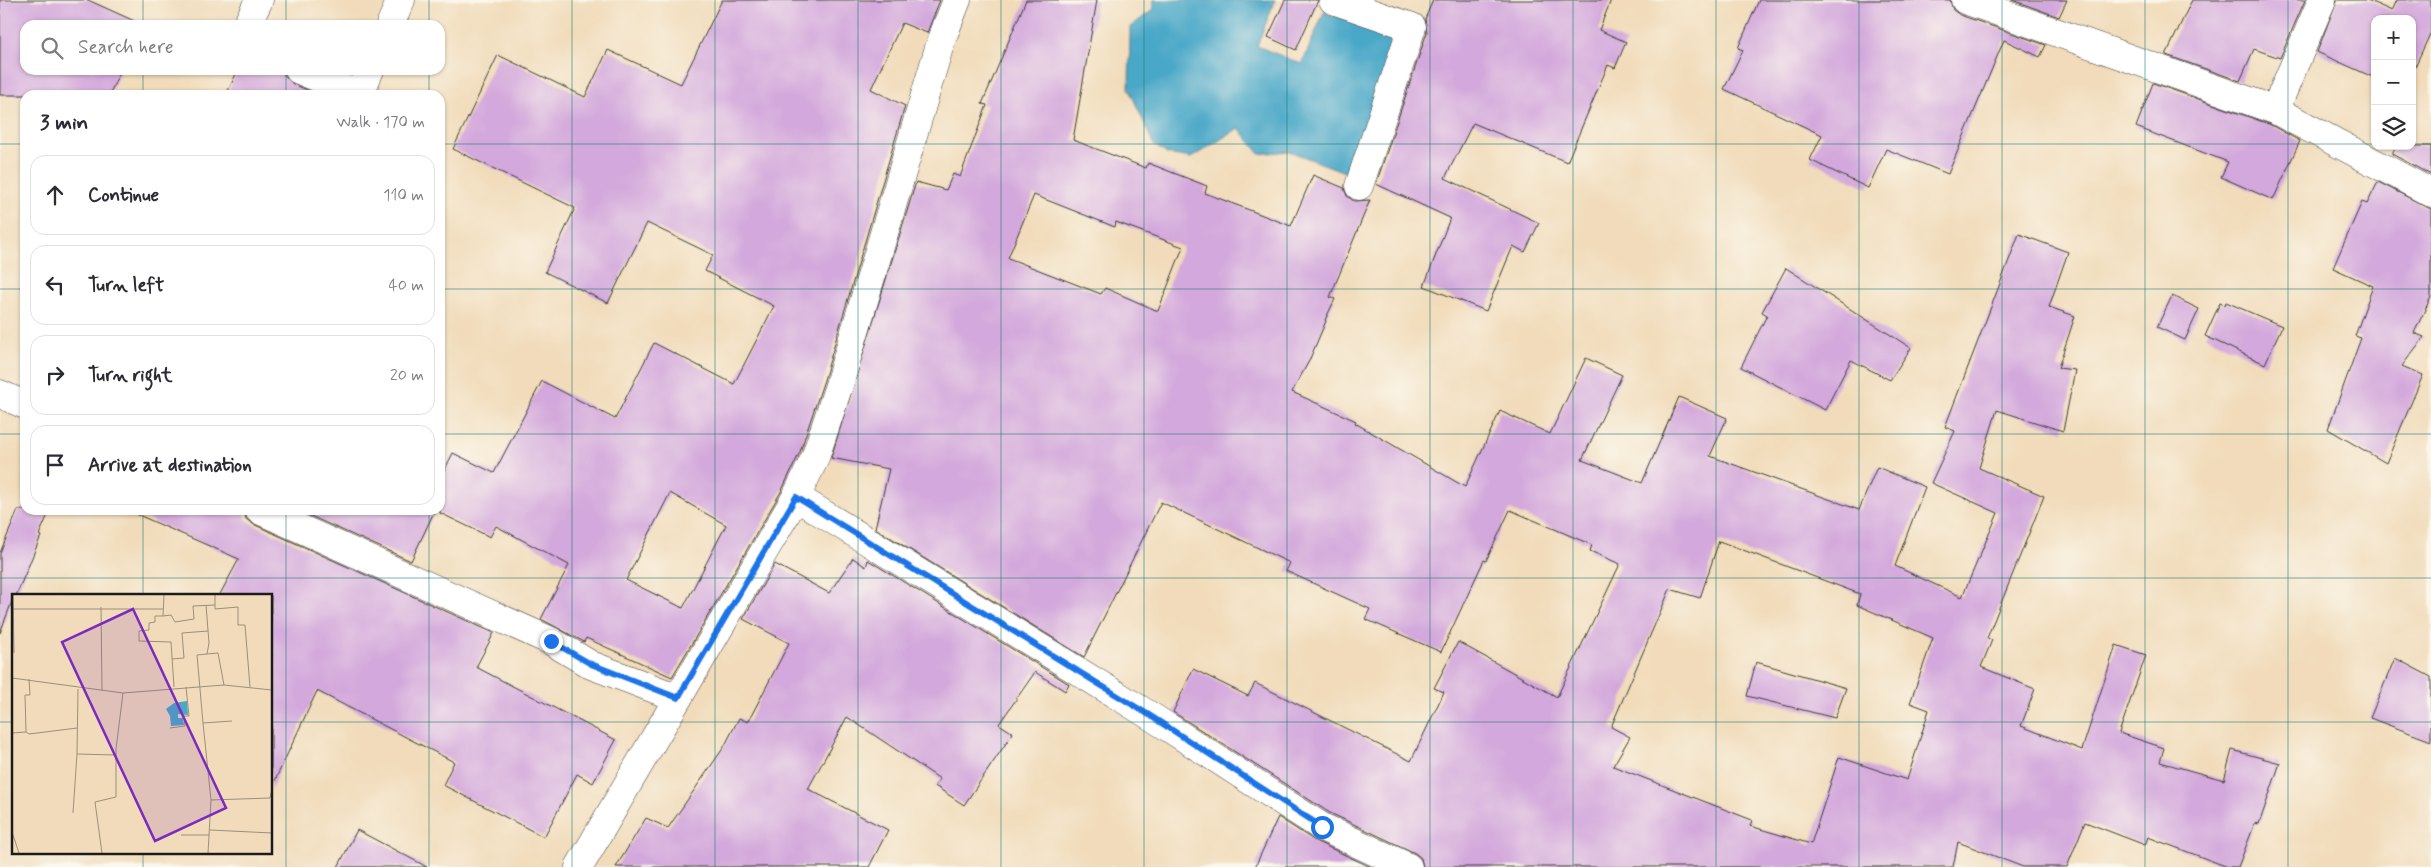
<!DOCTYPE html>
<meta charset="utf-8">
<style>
body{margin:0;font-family:Mynerve,sans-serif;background:#f7f7f7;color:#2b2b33}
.controls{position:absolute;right:15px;top:15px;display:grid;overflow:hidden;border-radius:10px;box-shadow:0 1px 4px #0004}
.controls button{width:45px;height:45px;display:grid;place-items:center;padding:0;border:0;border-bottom:1px solid #e1e1e2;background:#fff;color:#2b2b33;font:25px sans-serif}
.stop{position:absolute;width:15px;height:15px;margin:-11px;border:4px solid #1a73e8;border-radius:50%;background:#fff}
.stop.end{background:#1a73e8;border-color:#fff;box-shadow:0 1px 5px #0008}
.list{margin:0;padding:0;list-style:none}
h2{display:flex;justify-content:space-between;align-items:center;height:65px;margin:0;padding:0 20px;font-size:21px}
h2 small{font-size:16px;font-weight:400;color:#7c7c81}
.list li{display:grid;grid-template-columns:32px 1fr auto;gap:15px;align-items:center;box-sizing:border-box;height:80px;margin:0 10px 10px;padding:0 10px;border:1px solid #e1e1e2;border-radius:15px}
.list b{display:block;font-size:19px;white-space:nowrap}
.list em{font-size:16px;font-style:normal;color:#7c7c81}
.icon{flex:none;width:28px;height:28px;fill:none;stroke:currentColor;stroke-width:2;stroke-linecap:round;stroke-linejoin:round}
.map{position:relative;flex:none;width:2431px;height:867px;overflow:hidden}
.search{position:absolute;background:#fff;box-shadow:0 1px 4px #0004;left:20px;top:20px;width:425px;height:55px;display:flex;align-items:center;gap:12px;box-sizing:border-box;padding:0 18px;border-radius:15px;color:#7c7c81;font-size:19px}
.panel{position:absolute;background:#fff;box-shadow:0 1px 4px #0004;left:20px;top:90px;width:425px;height:425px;border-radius:15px}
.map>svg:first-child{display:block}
</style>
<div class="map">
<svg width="2431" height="867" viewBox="0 0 2431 867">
<rect width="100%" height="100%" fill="#fbf7ec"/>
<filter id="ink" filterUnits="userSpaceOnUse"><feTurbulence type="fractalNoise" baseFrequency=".02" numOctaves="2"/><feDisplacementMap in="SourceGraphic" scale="10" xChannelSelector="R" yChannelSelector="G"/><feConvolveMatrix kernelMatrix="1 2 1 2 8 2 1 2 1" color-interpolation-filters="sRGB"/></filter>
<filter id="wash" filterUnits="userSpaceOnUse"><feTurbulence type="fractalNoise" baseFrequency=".0096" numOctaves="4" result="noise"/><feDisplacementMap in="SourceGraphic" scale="20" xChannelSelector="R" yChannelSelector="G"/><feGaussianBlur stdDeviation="1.12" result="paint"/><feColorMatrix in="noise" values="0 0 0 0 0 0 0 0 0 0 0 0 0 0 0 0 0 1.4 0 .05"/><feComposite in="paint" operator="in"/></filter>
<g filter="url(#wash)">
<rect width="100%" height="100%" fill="#f1dbba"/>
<polygon fill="#49a7c8" stroke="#326272" points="1153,0 1275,0 1257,46 1302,64 1324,12 1398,37 1347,173 1289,151 1260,154 1239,128 1191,158 1167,154 1154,145 1129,89 1130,27 1153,10"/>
<g id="blocks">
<g fill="#d3a8dc" fill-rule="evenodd">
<polygon points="0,0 88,0 141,24 25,25 25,70 121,70 109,95 0,95"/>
<path d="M722 0H940L927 33 902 23 871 89 905 106 824 380 800 452 782 490 672 677 586 638 584 642 541 619 569 565 496 526 490 537 440 513V479L453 453 494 473 542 381 615 419 654 343 734 384 774 306 705 271 713 255 647 223 608 303 545 272 575 208 453 149 498 55 585 97 608 50 681 84ZM670 493 726 525 683 608 626 580Z"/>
<path d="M1026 0H1097L1073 140 1146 168 1148 163 1207 186 1205 193 1291 226 1313 175 1344 188 1347 196 1354 201 1370 200 1330 297 1335 299 1325 320 1326 321 1309 361 1292 392 1356 421 1355 423 1465 487 1500 411 1550 434 1586 358 1622 375 1582 460 1642 483 1679 397 1727 418 1710 456 1859 510 1877 467 1925 487 1895 566 1962 597 1998 513 1931 483 1955 431 1945 427 2019 234 2068 252 2049 307 2075 316 2058 368 2075 370 2063 431 1997 410 1979 468 2044 496 1987 638 1992 640 1981 667 2035 689 2021 726 2082 750 2116 645 2146 655 2119 733 2164 748 2160 762 2224 780 2232 750 2280 763 2259 824 2255 823 2238 867H2228L2148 837 2145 845 2085 822 2067 867H2023L1958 842 1953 867H1423L1421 858 1415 853 1330 813 1173 712 1193 669 1248 696 1255 683 1411 761 1444 692 1434 688 1458 642 1557 697 1620 564 1590 551 1592 545 1510 510 1486 561 1484 560 1441 652 1365 619 1370 609 1286 571 1290 563 1161 502 1084 657 875 528 889 469 831 458 916 182 946 190 953 174 960 177 987 105 982 104ZM1034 195 1115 227 1116 222 1183 247 1158 311 1105 288 1101 294 1008 258ZM1719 541 1860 594 1857 605 1933 638 1910 703 1929 710 1907 780 1839 757 1811 844 1750 826 1752 820 1613 766 1630 737 1611 727 1670 589 1700 598Z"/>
<polygon points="1285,0 1318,0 1296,50 1268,37"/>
<polygon points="1433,0 1611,0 1599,30 1626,42 1615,68 1608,65 1567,162 1473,123 1445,178 1539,223 1525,252 1513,246 1486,311 1424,286 1450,218 1376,184 1427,32 1425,19"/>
<polygon points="1759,0 1950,0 1953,10 1960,15 2046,45 2040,57 2004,40 1948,174 1886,149 1868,188 1810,160 1822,135 1724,89 1743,50 1738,48"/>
<polygon points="2012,0 2067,0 2059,17"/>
<polygon points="2192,0 2305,0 2280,58 2254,49 2240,81 2166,55"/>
<polygon points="2337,0 2367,0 2392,11 2397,0 2431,0 2431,32 2412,73 2412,19 2375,19 2375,78 2317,52"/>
<polygon points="238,70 280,70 293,84 319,95 226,95"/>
<polygon points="2153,83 2269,124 2300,141 2273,200 2221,177 2228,162 2136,127"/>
<polygon points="2396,146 2431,146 2431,175 2392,154"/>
<polygon points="2378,182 2431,209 2431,297 2414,333 2424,337 2402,366 2423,375 2386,463 2328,429 2361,338 2355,336 2373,286 2333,268 2362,202 2367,204"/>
<polygon points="1786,268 1911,348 1890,380 1851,360 1825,410 1741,367 1767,315 1762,312"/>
<polygon points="2172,296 2199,309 2185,340 2157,327"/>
<polygon points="2226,302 2282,326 2265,364 2205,336 2220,303 2225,305"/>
<polygon points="18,510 50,510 39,535 41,536 16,596 14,596 0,633 0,553"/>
<polygon points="127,510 244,510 246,519 253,524 494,633 476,667 616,740 593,783 577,774 544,837 443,785 454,762 317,691 271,789 271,596 219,596 239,559"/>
<polygon points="297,510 435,510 411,561"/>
<polygon points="853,558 866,567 868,560 1069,684 1065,691 1035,672 999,724 1013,733 964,805 935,786 940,779 847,717 808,789 888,830 869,867 616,867 646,818 668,828 724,747 739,718 748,722 789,643 743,619 775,564 829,593"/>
<polygon points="2395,658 2431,677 2431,741 2370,718"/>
<polygon points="1756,662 1846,688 1835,718 1747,696"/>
<polygon points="1278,817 1315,841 1371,867 1255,867"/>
<polygon points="357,830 427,867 338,867"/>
</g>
</g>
</g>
<g filter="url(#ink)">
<use href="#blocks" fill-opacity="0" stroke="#3c3934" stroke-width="1"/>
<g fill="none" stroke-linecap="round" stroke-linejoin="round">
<defs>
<g id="minor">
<polyline points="1333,0 1412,27 1359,186"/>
<polyline points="1965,0 2275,110 2431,193"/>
<polyline points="247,25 259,0"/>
<polyline points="390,25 401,0"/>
<polyline points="299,70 350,91 357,92 362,88 370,70"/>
<polyline points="2275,110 2322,0"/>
<polyline points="0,394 25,405"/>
<polyline points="796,497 1149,715 1322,827 1408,867"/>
<polyline points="259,510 551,641 591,665 678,698"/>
<polyline points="579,867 796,497 815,458 839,385 941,41 957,0"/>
</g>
</defs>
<use href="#minor" stroke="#3c3934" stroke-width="29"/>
<use href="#minor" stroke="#fff" stroke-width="28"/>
</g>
</g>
<g fill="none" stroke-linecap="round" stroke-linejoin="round" filter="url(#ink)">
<polyline stroke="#1a73e8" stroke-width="6" points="551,641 591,664 678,698 796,497 1149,715 1322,827"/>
</g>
<path fill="none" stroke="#0f766e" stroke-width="1" stroke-opacity="0.55" d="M143 0V25M286 0V25M429 0V25M572 0V867M715 0V867M858 0V867M1001 0V867M1144 0V867M1287 0V867M1430 0V867M1573 0V867M1716 0V867M1859 0V867M2002 0V867M2145 0V867M2288 0V867M143 70V95M286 70V95M429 70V95M0 144H25M440 144H2375M2412 144H2431M0 289H25M440 289H2431M0 434H25M440 434H2431M143 510V596M286 510V867M429 510V867M0 578H2431M0 722H14M271 722H2431M143 853V867"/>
<g transform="translate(12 594)">
<rect width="260" height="260" fill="#f1dbba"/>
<path d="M175 107 176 121 166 120V124H171L172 131 159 132 158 122 154 115 162 109Z" fill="#49a7c8"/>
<path fill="none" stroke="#9c8f7b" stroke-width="1" d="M1 1 2 59M152 1 151 22H143V28L137 29V36L127 37V47L159 48 162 93M203 1V15L226 13V31H233L238 93M194 11 197 49 195 60 185 61 191 129 220 127M89 13 90 97M0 15H151M151 22 159 21 163 28 182 25 181 12 203 11M195 60 206 59 212 91M160 65 172 64 170 39 196 37M0 84 111 99 212 91 260 96M191 129 199 206 196 259M158 134 173 132 172 122H177L174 93M14 138 17 140 65 134M0 139 14 138 13 101H18L17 85M65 160 66 95M199 206 258 204 260 195M61 219 65 160 104 161M198 236 260 239M0 238 7 259M169 241H197M90 259 83 208 104 203V155L111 99"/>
<path fill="#7b2cbf" fill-opacity="0.15" stroke="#7b2cbf" stroke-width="2.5" d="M121 15 214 214 143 247 50 48Z"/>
<rect width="260" height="260" fill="none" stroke="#1c1c1c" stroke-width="2.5"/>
</g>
</svg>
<div class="controls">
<button>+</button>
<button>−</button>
<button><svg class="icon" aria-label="layers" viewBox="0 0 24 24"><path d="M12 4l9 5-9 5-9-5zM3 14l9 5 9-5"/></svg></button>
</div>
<div class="stop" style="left:1322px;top:827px"></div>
<div class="stop end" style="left:551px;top:641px"></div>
<div class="search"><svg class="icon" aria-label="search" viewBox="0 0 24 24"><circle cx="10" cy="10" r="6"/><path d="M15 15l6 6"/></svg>Search here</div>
<section class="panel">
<h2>3 min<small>Walk · 170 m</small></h2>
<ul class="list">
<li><svg class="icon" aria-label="ahead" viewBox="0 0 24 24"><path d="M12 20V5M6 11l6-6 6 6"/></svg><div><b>Continue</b></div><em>110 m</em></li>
<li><svg class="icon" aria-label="left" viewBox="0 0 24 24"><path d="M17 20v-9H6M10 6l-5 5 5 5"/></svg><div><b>Turn left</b></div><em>40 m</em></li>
<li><svg class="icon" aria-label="right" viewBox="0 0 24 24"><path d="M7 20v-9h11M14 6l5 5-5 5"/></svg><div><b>Turn right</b></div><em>20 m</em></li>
<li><svg class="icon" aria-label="arrive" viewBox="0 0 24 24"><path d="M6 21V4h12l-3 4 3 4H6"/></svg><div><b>Arrive at destination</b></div></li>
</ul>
</section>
</div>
